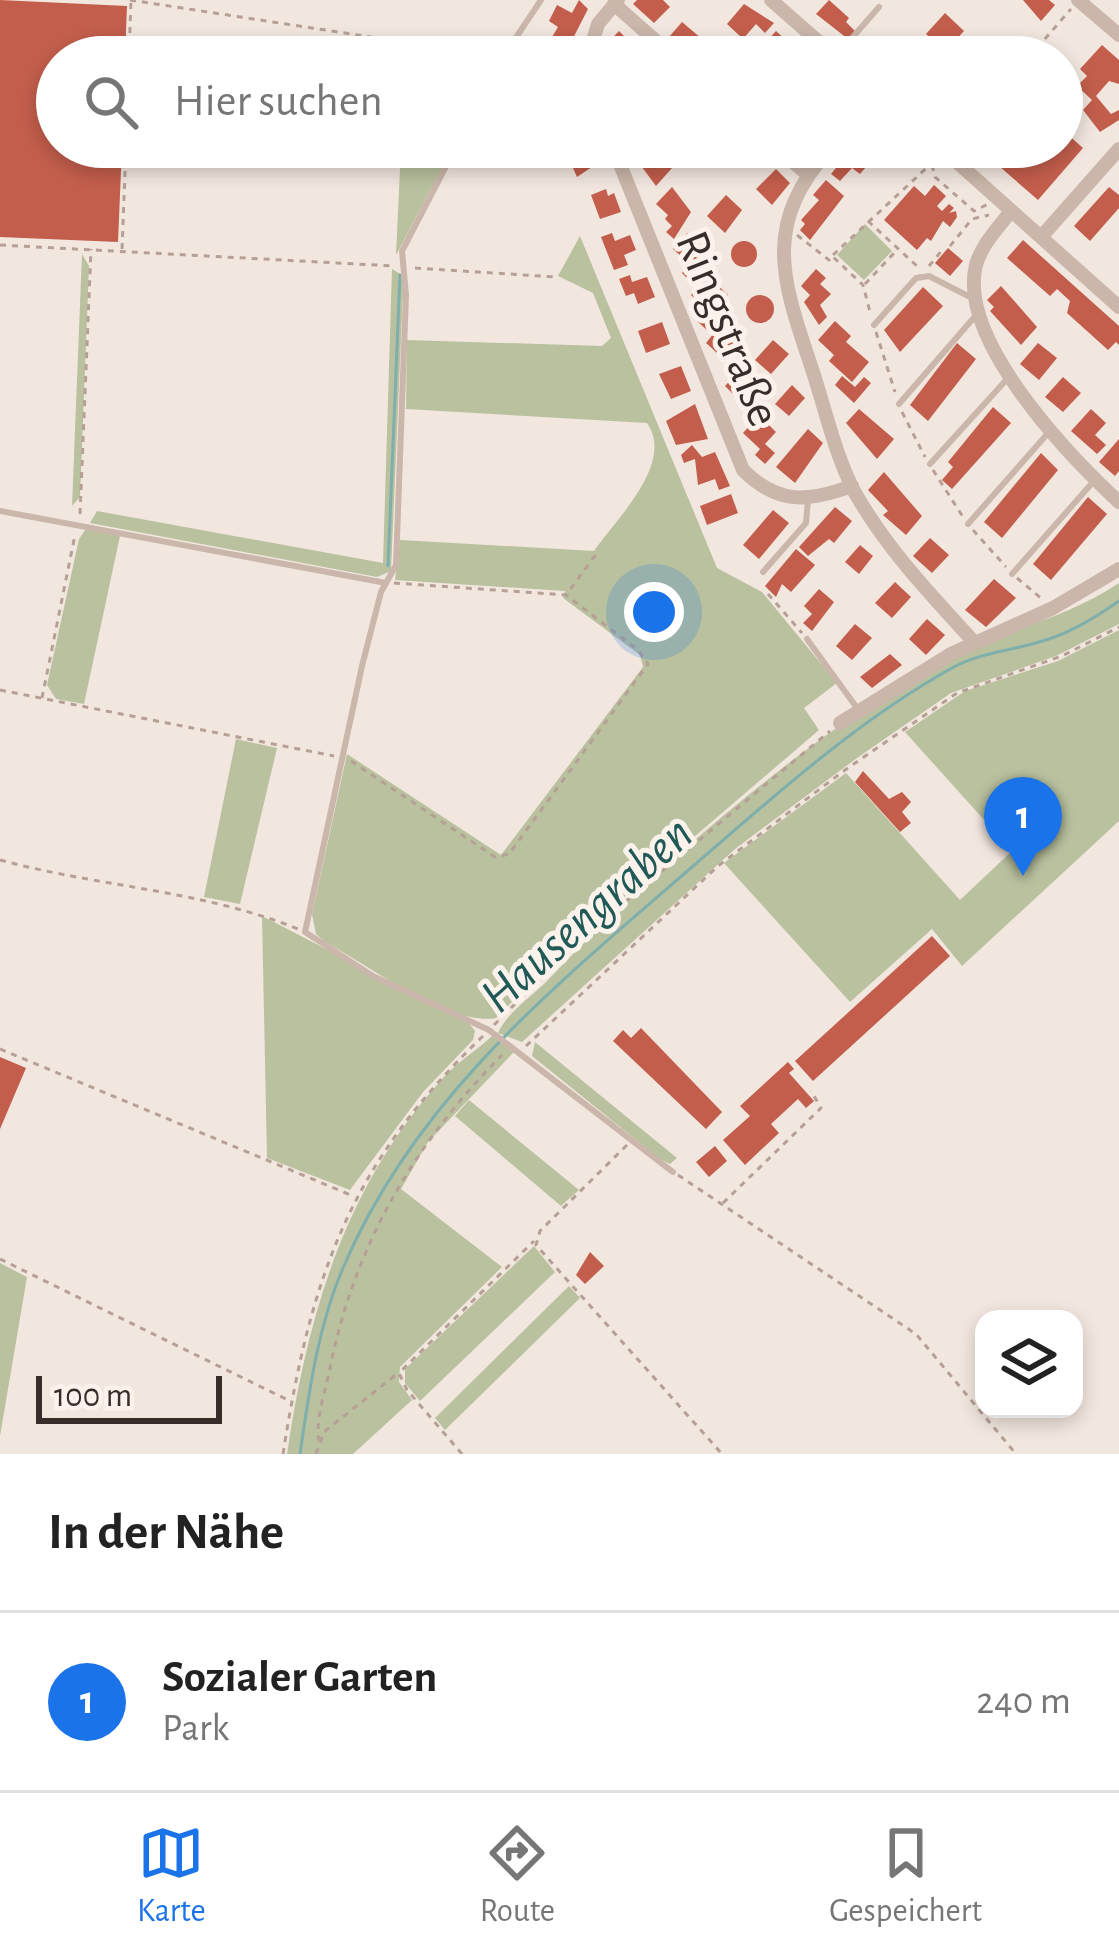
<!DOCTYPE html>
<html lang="de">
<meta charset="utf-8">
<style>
body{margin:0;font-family:"Alegreya Sans",sans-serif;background:#f6f6f6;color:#222}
.controls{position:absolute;right:36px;bottom:36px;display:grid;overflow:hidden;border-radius:24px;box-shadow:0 6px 18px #0003}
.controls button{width:108px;height:108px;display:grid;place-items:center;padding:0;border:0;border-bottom:3px solid #e0e0e0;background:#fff;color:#222;font:60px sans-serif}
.scale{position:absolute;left:36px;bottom:30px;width:186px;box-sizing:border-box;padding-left:12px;border:6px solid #382d2a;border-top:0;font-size:33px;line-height:42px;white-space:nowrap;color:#382d2a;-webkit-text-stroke:9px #faf2eb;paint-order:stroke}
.you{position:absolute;left:654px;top:612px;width:42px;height:42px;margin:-30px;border:9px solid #fff;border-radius:50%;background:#1a73e8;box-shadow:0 0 0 18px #1a73e833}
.badge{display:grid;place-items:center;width:78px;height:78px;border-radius:50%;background:#1a73e8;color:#fff;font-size:39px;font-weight:700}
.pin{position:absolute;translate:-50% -99px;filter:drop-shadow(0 3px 6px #0008)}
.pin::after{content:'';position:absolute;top:63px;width:42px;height:36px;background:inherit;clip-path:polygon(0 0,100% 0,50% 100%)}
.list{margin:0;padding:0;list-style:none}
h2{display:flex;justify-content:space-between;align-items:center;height:156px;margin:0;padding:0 48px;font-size:51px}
h2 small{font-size:39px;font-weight:400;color:#767676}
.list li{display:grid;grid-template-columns:78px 1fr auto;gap:36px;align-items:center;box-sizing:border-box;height:180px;padding:0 48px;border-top:3px solid #e0e0e0}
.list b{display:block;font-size:45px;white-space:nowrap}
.list p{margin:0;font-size:39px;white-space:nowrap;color:#767676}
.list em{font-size:39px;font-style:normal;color:#767676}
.icon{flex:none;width:66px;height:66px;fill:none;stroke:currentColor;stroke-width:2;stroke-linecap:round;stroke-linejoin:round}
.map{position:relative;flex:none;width:1119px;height:1454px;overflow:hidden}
.search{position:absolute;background:#fff;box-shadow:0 6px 18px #0003;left:36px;right:36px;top:36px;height:132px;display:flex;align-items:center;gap:30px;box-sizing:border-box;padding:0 42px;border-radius:66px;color:#767676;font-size:45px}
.sheet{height:336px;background:#fff}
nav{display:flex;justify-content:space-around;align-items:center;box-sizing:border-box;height:168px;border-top:3px solid #e0e0e0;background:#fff;font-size:33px;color:#767676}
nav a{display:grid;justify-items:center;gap:6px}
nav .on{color:#1a73e8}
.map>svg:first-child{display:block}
</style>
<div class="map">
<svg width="1119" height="1454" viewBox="0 0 1119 1454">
<rect width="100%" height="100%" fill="#f2e7df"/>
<g fill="#b9c19f">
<polygon points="401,147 453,147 396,255"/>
<polygon points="865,224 892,251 864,280 837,255"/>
<path d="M580 236 717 568 762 592 837 683 804 708 819 730 575 939 496 1018C451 1027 365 963 325 942L316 934 312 914 347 754 501 855 643 667 640 655 563 598 565 591 395 580 400 540 594 551C617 518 675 463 647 423L406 409 407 340 602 346 611 338 593 293 558 276Z"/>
<polygon points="82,254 89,266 80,497 72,506"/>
<polygon points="392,269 402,275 403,292 391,571 377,577 90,523 97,511 383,563"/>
<polygon points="86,529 120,536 84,704 56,699 47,685 79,539"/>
<path d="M1119 583V624L1056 656 951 693 857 758 735 849 522 1042 498 1033C507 1013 531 997 547 981 650 872 826 717 961 653 1014 628 1070 616 1119 583Z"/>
<polygon points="1119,630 1119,821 962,966 932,929 850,1002 724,863 846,773 960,900 1012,851 905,732 965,691 1058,661"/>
<polygon points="236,739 277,748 240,904 204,897"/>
<polygon points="262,916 468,1022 475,1031 473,1040 423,1092 350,1190 267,1158"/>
<path d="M492 1036 514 1052 428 1142 401 1189 502 1267 400 1367 399 1382 412 1400 353 1454H287C308 1313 345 1186 443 1078 457 1062 476 1051 492 1036Z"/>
<polygon points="535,1042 677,1158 670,1164 660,1159 532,1056"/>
<polygon points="469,1100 579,1190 561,1206 455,1116"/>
<polygon points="534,1246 555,1272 420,1401 405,1383 405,1369"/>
<polygon points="0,1263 27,1277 0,1436"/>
<polygon points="569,1286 580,1298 445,1430 435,1418"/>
</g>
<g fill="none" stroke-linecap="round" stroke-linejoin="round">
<g stroke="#7eafac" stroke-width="3">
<polyline points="388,566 400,275"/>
<path d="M300 1454C309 1392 318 1326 343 1268 415 1098 556 985 692 867 772 798 858 720 952 668 979 653 1009 651 1039 642 1067 635 1095 618 1119 601"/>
</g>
</g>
<g fill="#c35e4c">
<polygon points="0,0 127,6 125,57 57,57 57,147 122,147 118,242 0,237"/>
<polygon points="579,0 588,9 569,46 552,37 558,27 549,21 557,5 572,13"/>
<polygon points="637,0 663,0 670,7 654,23 633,4"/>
<polygon points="829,0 849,18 846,22 855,31 848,39 816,14"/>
<polygon points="1023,0 1049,0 1055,5 1041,21"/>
<polygon points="744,4 774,23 765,33 756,24 743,39 727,24"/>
<polygon points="945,13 964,31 945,52 926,34"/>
<polygon points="682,22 702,39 689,54 669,37"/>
<polygon points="619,31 635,47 626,57 607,57 600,51"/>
<polygon points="776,31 791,45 804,50 798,57 785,51 780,57 762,57 757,52"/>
<polygon points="1102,45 1119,60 1119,84 1109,81 1096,96 1111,114 1119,110 1119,120 1100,132 1083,110 1092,100 1077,86 1087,76 1080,69"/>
<polygon points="1065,132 1083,148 1038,200 977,147 1031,147 1042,157 1052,147 1062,147"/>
<polygon points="596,147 601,161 577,177 569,159 556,164 552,155"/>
<polygon points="639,147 659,147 666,153 661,158 672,168 656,186 639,163 646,154"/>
<polygon points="853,147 883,147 860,174 852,168 840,181 831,174"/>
<polygon points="776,169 790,183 772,205 756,189"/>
<polygon points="826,180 844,196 810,240 800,230 805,224 801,220 819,200 813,195"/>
<polygon points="934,185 946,196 937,206 942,211 949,204 954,208 949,213 956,211 957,217 950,227 943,221 931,241 927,238 917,250 884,220 914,186 925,196"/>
<polygon points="672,187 691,212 674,239 666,232 672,226 665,219 668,215 656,204"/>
<polygon points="1109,187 1119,195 1119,208 1090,241 1074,226"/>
<polygon points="606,189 608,196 614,193 621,212 600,219 591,195"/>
<polygon points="726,195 742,210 725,233 707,216"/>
<polygon points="612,233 615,241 630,235 636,250 624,255 628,265 614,270 601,237"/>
<polygon points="687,233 706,250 694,263 704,272 693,284 682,273 690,264 673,249"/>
<polygon points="1023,240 1119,326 1119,345 1116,342 1108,350 1067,313 1070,301 1057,289 1050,296 1007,258"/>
<circle cx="744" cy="254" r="13"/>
<polygon points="948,248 963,261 950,276 935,263"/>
<polygon points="816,269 826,278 820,284 831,294 820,305 827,317 819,325 804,302 810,295 801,286"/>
<polygon points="630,275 632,282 647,277 655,297 638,304 634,293 626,296 619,279"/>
<polygon points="708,276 728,295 711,314 719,321 709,332 697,321 707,310 691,295"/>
<polygon points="1001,286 1037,327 1021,345 990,311 994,307 987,300"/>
<polygon points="923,287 943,306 900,352 884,330"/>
<circle cx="760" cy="309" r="14"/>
<polygon points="835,321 851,336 846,342 869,362 852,382 829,361 834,355 818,340"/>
<polygon points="662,322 670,344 646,353 638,331"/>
<polygon points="718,328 739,347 726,361 706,343"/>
<polygon points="773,340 789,354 771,374 755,360"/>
<polygon points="957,343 976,359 928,421 910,405"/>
<polygon points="1038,343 1057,358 1039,380 1020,364"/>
<polygon points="681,366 691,391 671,399 659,374"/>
<polygon points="738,372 757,390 744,405 725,386"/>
<polygon points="842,376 855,387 864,377 871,383 854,403 835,385"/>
<polygon points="1063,377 1081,393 1063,412 1045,397"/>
<polygon points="792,385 805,398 789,416 775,404"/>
<polygon points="695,404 708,439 676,445 666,421"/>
<polygon points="993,407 1011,423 952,489 942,480 953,467 948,462"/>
<polygon points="859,409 894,439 877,459 846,423"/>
<polygon points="1091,409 1106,423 1095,435 1106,445 1097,454 1071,431"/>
<polygon points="759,415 776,432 765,444 775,453 765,464 755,455 760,449 743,433"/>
<polygon points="808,429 823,443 795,483 776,467"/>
<polygon points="1119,439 1119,471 1115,476 1099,462"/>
<polygon points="692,445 702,457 715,452 730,486 719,490 715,479 698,485 695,459 684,463 681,455"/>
<polygon points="1041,453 1058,470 1002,538 984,522"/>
<polygon points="884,472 922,516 906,535 883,515 888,511 868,490"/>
<polygon points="731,494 738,513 707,525 700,506"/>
<polygon points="1088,497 1107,514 1051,580 1033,564"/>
<polygon points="835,507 852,521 834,543 829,539 808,556 799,547"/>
<polygon points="773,510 789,523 759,559 743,545"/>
<polygon points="930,538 949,555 932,573 913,556"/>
<polygon points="860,545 873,556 859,574 845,562"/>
<polygon points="796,549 815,565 791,592 782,584 776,597 765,586"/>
<polygon points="994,579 1016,598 986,627 965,610"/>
<polygon points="895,582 911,597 892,618 875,603"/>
<polygon points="819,589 834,602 812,631 803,623 812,614 804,606"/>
<polygon points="927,619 945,635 926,655 909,639"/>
<polygon points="855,624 872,638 852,660 836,646"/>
<polygon points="890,654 902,665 872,688 860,677"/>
<polygon points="863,771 889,799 902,792 911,802 902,812 911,823 900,832 855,782"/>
<polygon points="932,936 950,956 813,1081 795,1061"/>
<polygon points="641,1028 722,1112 706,1129 613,1041 623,1030 631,1038"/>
<polygon points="0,1057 26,1068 0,1129"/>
<polygon points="788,1062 794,1069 789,1073 814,1101 806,1108 798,1099 771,1124 779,1133 745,1165 723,1140 750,1116 740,1106"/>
<polygon points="715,1146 727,1161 709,1177 696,1162"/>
<polygon points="590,1252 604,1266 585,1284 576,1275"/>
</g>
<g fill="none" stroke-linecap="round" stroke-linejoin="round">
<g stroke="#b6a095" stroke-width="3" stroke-dasharray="6 6" stroke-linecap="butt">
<polyline points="130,0 494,56"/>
<polyline points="129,57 131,0"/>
<polyline points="1029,57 1071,9"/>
<polyline points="932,165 935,177 974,211 988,204"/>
<polyline points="868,221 918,267"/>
<polyline points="797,235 829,260 832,256 863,285 870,312"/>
<polyline points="0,245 394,266"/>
<polyline points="950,246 972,219 989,215"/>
<polyline points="122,249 126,147"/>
<polyline points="833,255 935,160"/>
<polyline points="929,266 943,249"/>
<polyline points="415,268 556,277"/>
<polyline points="865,284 895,252"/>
<polyline points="876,332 895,392"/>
<polyline points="902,412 925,457"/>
<polyline points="933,470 963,517"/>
<polyline points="80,514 91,249"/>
<polyline points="973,530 1006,567"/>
<polyline points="1017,578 1042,599"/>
<polyline points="394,583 566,595 597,553"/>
<polyline points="768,594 802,633"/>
<polyline points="0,690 334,756"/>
<polyline points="42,698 75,535"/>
<polyline points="351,761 495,857 509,854 648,664 638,650 566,595"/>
<path d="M0 860C99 887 202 890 298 929"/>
<polyline points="494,1025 577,942 830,731"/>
<polyline points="526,1046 718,866 845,770 957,693 1062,656 1119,627"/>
<polyline points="0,1049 353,1196"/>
<polyline points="627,1145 540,1231 536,1245 722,1454"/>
<polyline points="678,1175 916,1334 1016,1454"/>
<polyline points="723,1203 821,1108 811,1091"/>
<polyline points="0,1259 290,1401"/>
<path d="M319 1441C315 1418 326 1390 330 1368 355 1244 414 1144 502 1055"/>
<path d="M283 1454C311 1275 350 1164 483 1036"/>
<polyline points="316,1454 324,1432 398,1373"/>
<polyline points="462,1454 407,1390 399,1373 534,1241"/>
</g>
<g stroke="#cab6aa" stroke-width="6">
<polyline points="838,54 879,7"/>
<polyline points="503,57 541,0"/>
<polyline points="456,147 402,251 406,295 396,565 381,592 362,666 305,932 373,976 489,1030 673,1172"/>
<polyline points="874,325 916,278 929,276 974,299"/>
<polyline points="899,404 977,314"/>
<polyline points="930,464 1008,378"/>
<polyline points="0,511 386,583"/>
<polyline points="968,524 1049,432"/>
<polyline points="763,572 806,523 808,500"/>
<polyline points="1012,574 1093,482"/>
<polyline points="807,639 857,708"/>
</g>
<g stroke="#cab6aa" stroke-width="14">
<polyline points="771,0 836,57"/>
<polyline points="1078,0 1119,35"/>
<polyline points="614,4 674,57"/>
<polyline points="588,57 598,24 618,0"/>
<path d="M613 147 743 470C778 505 808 502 852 486"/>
<polyline points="776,147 807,174"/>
<path d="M831 147C761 225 782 279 812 369 825 408 835 454 854 491 886 548 930 594 974 642"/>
<polyline points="940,147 1119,307"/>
<path d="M1011 211C998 228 982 244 976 265 957 339 1068 455 1119 502"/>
<polyline points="1042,236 1119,149"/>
<polyline points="840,723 951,654 1053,608 1119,569"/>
</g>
</g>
<g text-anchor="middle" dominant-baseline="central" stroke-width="10" stroke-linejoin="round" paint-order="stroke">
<g font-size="48" fill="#382d2a" stroke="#faf2eb">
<text transform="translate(727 329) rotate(68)">Ringstraße</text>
</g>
<g font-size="51" font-style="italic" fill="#205957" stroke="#faf2eb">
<text transform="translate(587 915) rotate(-42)">Hausengraben</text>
</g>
</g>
</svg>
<div class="controls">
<button><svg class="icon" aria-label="layers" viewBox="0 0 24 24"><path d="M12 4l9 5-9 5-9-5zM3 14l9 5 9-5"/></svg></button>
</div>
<div class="scale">100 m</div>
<div class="you"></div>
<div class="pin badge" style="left:1023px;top:876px">1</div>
<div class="search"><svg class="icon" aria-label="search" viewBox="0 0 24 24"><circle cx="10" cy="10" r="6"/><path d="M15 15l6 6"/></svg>Hier suchen</div>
</div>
<section class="sheet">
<h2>In der Nähe<small></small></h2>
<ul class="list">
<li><span class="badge">1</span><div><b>Sozialer Garten</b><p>Park</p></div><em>240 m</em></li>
</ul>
</section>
<nav>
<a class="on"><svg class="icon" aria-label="map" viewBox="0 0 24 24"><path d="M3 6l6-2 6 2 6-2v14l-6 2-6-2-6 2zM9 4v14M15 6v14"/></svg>Karte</a>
<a><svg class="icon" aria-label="directions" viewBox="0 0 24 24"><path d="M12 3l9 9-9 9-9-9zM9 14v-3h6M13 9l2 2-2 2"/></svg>Route</a>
<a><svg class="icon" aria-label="saved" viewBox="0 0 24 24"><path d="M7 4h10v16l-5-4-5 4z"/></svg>Gespeichert</a>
</nav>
